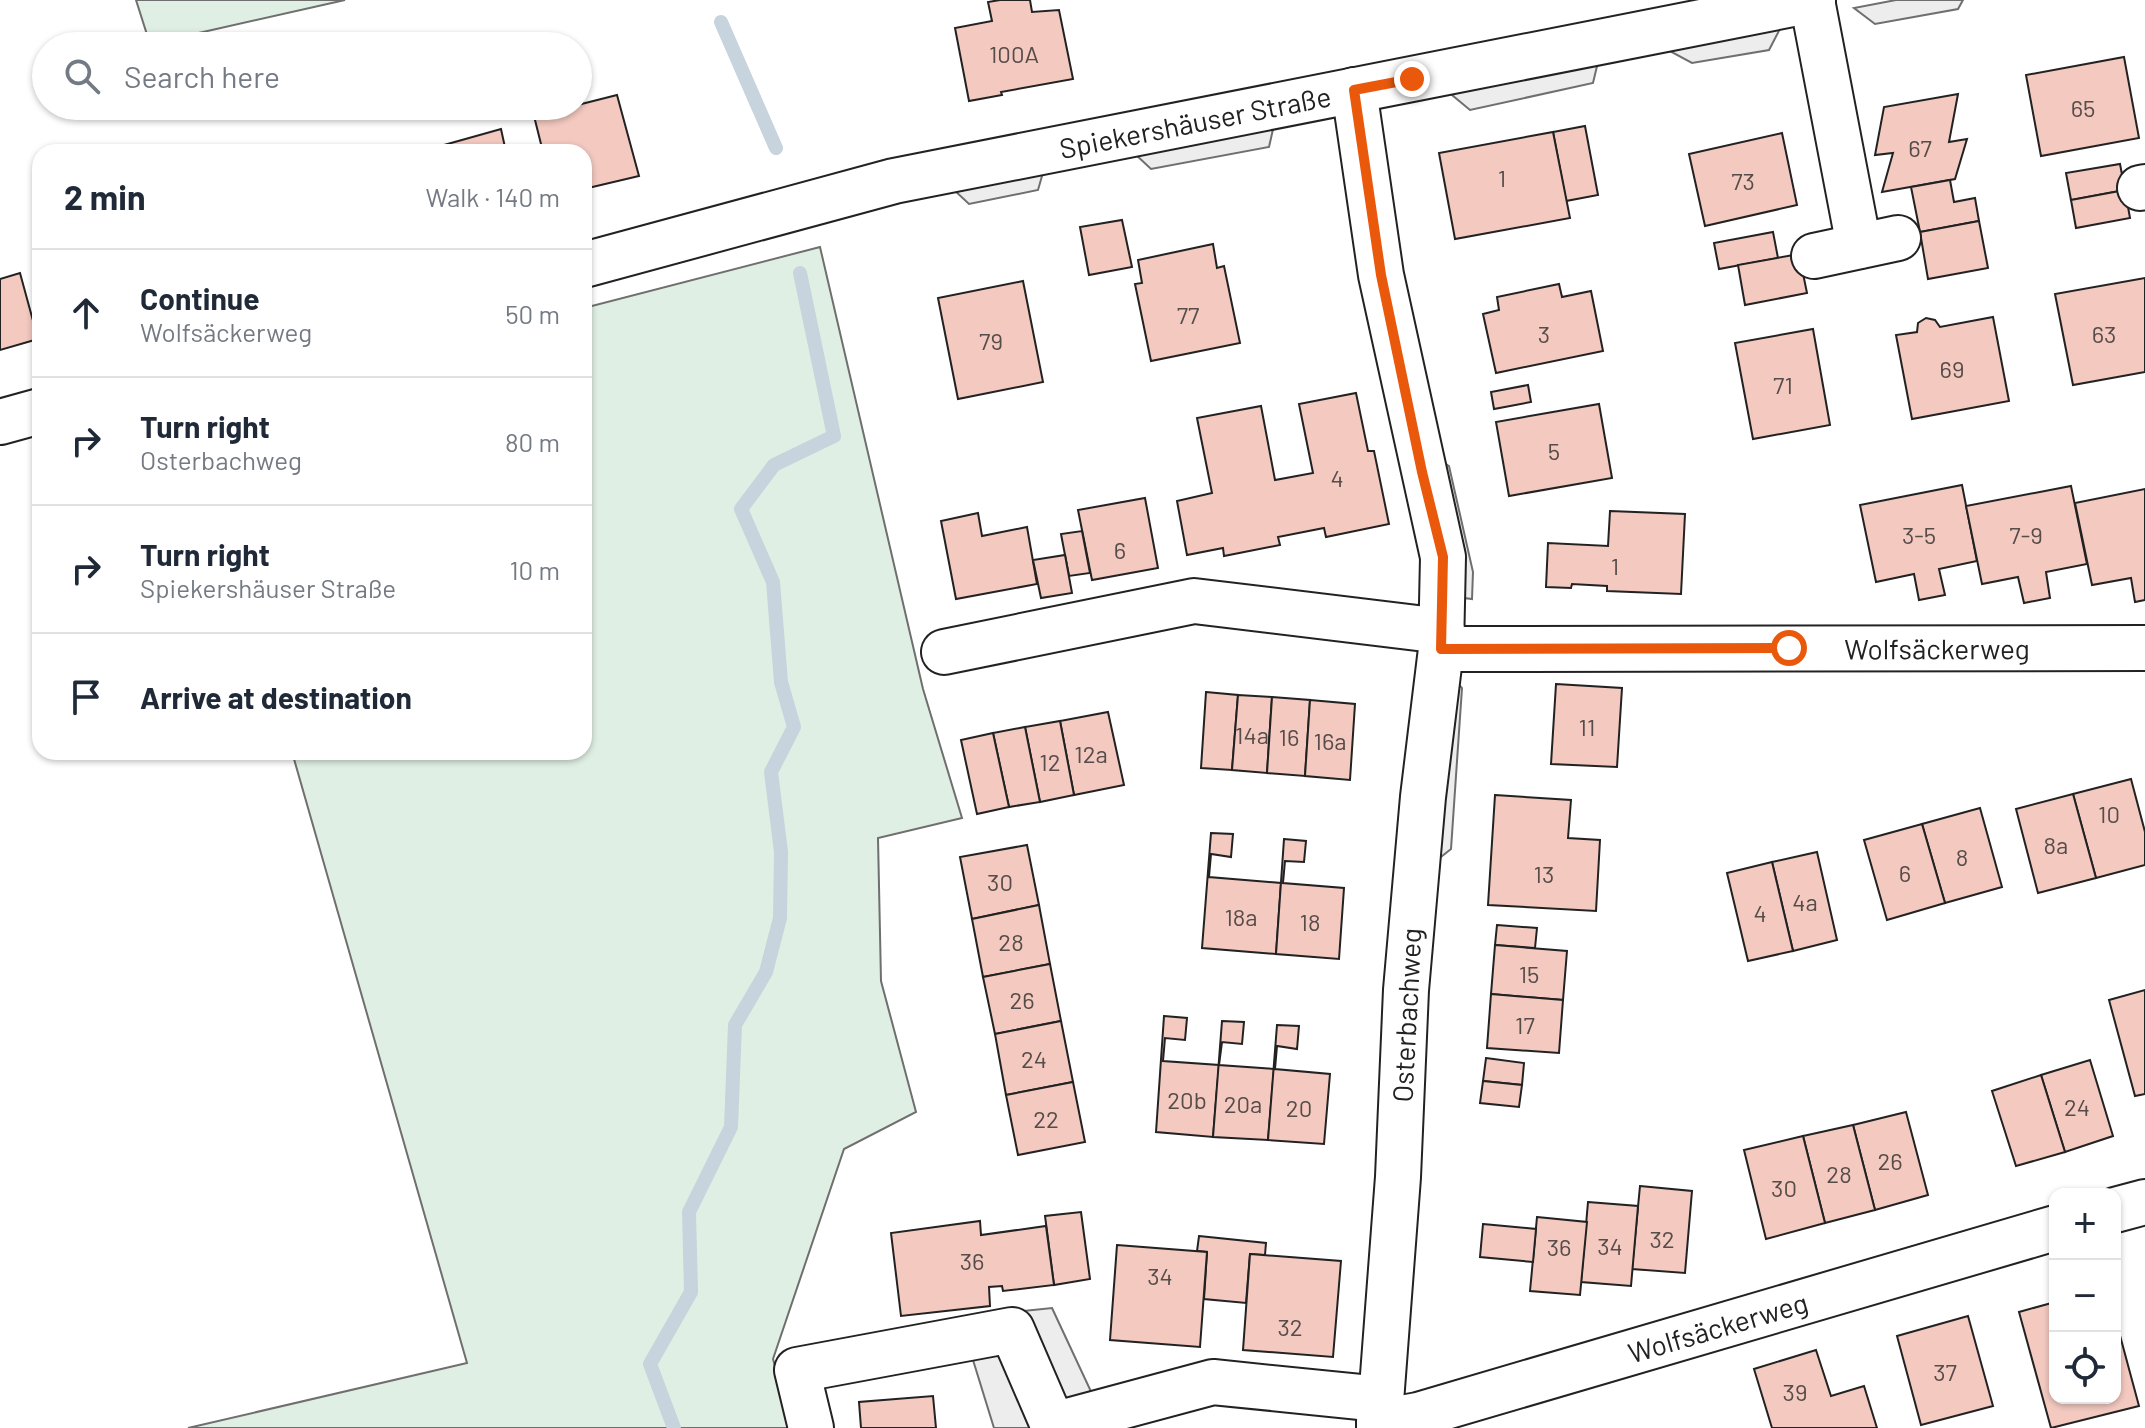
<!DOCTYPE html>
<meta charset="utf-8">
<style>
body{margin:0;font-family:Barlow,sans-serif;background:#f6f6f7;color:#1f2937}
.controls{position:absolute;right:24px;bottom:24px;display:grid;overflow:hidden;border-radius:16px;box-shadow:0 2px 6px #0004}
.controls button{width:72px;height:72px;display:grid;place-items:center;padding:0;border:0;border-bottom:2px solid #e0e1e3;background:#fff;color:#1f2937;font:40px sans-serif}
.stop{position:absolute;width:24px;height:24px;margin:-18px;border:6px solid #ea580c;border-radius:50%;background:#fff}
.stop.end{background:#ea580c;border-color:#fff;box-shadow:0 2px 8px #0008}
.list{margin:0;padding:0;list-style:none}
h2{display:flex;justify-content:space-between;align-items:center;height:104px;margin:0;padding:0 32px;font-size:34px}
h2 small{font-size:26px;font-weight:400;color:#747a83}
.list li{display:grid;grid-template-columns:52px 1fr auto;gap:24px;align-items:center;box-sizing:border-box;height:128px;padding:0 32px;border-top:2px solid #e0e1e3}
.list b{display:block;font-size:30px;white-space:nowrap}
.list p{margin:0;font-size:26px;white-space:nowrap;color:#747a83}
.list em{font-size:26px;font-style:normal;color:#747a83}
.icon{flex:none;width:44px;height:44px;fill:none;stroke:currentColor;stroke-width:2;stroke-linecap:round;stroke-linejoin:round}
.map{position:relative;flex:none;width:2145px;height:1428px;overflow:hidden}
.search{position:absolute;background:#fff;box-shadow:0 2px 6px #0004;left:32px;top:32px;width:560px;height:88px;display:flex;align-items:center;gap:20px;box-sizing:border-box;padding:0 28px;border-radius:44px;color:#747a83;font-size:30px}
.panel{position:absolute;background:#fff;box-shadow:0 2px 6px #0004;left:32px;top:144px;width:560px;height:616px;border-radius:24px}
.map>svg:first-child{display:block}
</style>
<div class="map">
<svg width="2145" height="1428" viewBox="0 0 2145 1428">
<rect width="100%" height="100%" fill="#fff"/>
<g fill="#e0efe3" stroke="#6f6f6f" stroke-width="2">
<polygon points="136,0 345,0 150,44"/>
<polygon points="820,247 923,689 962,818 878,838 881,981 916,1112 844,1149 773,1359 792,1428 188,1428 467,1363 292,752 584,752 584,308"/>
</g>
<g fill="#ededed" stroke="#6f6f6f" stroke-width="2">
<polygon points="1896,0 1963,0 1958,9 1875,24 1854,8"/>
<polygon points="1782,25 1769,50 1692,63 1664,48"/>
<polygon points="1598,62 1593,83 1470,110 1446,90"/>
<polygon points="1274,125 1269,147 1151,169 1134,153"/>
<polygon points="1044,169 1038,190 969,204 952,188"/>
<polygon points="1438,459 1449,466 1473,572 1472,599 1457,597"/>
<polygon points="1450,675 1462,688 1451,849 1437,860"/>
<polygon points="1052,1308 1108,1428 994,1428 973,1360 968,1317"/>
</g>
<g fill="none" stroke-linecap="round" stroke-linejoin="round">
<g stroke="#c7d3dd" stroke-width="14">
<polyline points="721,22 776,148"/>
<polyline points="674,1428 650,1364 691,1292 689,1212 731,1127 735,1025 766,972 780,918 781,852 771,772 794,727 781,682 773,582 741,509 774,465 834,436 800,273"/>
</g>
</g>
<g fill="#f3c9c0" stroke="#222" stroke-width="2">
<polygon points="1000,0 1030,0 1032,12 1059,10 1073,79 1001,92 1002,95 969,101 955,28 992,21 988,2"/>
<polygon points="2124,57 2139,138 2041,156 2026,75"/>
<polygon points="1958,94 1949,142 1967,139 1955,179 1882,192 1893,153 1875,155 1884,107"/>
<polygon points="617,95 639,176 584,189 584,152 543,152 534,116"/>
<polygon points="1585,126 1598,195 1566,201 1553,132"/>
<polygon points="501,129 506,152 419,152"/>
<polygon points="1553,132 1570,218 1455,239 1439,153"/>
<polygon points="1782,133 1797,205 1705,226 1689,154"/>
<polygon points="2120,164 2125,190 2071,200 2066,173"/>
<polygon points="1950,180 1954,202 1975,198 1979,221 1920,232 1911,187"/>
<polygon points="2125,190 2130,218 2076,228 2071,200"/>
<polygon points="1122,220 1132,267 1089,275 1080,227"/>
<polygon points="1979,221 1988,268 1928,279 1920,232"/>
<polygon points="1773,232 1778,258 1719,269 1714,243"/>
<polygon points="1213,244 1217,268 1224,266 1240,343 1151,361 1135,284 1142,283 1138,260"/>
<polygon points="1799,254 1807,293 1745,305 1738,265"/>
<polygon points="20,273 38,339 0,350 0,279"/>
<polygon points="2145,278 2145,372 2073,385 2055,294"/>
<polygon points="1023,281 1043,382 958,399 938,298"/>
<polygon points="1559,284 1562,297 1591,291 1603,351 1496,373 1483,314 1499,310 1497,297"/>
<polygon points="1993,317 2009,401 1912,419 1896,335 1917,332 1918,323 1926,318 1935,320 1940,327"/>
<polygon points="1813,329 1830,425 1753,439 1735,343"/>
<polygon points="1528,385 1531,402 1494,409 1491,392"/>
<polygon points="1356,393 1368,451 1374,451 1389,524 1326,537 1324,528 1278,537 1280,545 1224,556 1223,548 1187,555 1177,501 1212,493 1197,418 1261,406 1275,480 1313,473 1299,404"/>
<polygon points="1599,404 1612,478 1509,496 1496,422"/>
<polygon points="1962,485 1977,561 1939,569 1945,595 1919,600 1914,574 1876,582 1860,505"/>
<polygon points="2071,486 2087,564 2046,572 2050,598 2024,603 2018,577 1982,584 1966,506"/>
<polygon points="2145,489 2145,600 2135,602 2131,578 2092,585 2075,503"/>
<polygon points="1145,498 1158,568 1092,580 1078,510"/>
<polygon points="1610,511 1685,514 1681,594 1607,591 1607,586 1572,584 1571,588 1546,587 1548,543 1608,546"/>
<polygon points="978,513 982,536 1027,527 1037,584 956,599 941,521"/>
<polygon points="1082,531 1090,573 1069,576 1061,534"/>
<polygon points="1065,555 1072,593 1041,598 1033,560"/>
<polygon points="1556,684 1622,688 1617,767 1551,764"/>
<polygon points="1206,692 1238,695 1232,770 1201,768"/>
<polygon points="1238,695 1272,697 1267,773 1232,770"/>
<polygon points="1272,697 1310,700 1305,776 1267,773"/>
<polygon points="1310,700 1355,704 1350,780 1305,776"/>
<polygon points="1108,712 1124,785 1074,795 1060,721"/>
<polygon points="1060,721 1074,795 1040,802 1025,727"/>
<polygon points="1025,727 1040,802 1009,807 993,733"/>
<polygon points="993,733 1009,807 977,814 961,740"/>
<polygon points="2131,779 2145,832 2145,865 2096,878 2073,794"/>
<polygon points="2073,794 2096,878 2038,893 2016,809"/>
<polygon points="1495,795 1571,800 1568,838 1600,840 1596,911 1488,905"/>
<polygon points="1980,808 2002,887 1945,903 1922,824"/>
<polygon points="1922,824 1945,903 1887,920 1864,840"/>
<polygon points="1211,833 1233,834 1231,857 1211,854 1209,877 1281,883 1276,954 1202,948"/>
<polygon points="1284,839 1306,841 1304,862 1285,861 1283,883 1344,888 1339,959 1276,954"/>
<polygon points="1027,845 1039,905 972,919 960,857"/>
<polygon points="1817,852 1837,940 1793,951 1772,862"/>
<polygon points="1772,862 1793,951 1748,961 1727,873"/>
<polygon points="1039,905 1050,964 983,977 972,919"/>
<polygon points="1497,925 1537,928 1535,948 1495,945"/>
<polygon points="1495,945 1567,951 1563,1000 1491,994"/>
<polygon points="1050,964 1061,1021 995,1034 983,977"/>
<polygon points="2145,990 2145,1094 2135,1096 2109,1000"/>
<polygon points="1491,994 1563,1000 1559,1053 1487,1048"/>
<polygon points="1164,1016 1187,1018 1185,1040 1165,1038 1163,1061 1219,1065 1213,1137 1156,1132"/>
<polygon points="1061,1021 1073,1082 1006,1095 995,1034"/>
<polygon points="1222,1021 1244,1022 1242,1044 1222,1042 1219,1065 1274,1069 1268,1140 1213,1137"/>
<polygon points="1277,1025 1299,1026 1297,1049 1277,1046 1275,1069 1330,1074 1324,1144 1268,1140"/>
<polygon points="1486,1058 1524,1063 1522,1085 1483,1081"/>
<polygon points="2090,1060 2113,1136 2065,1152 2041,1075"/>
<polygon points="2041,1075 2065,1152 2016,1166 1992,1091"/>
<polygon points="1483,1081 1522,1085 1519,1107 1480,1103"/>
<polygon points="1073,1082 1085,1142 1018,1155 1006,1095"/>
<polygon points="1906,1112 1928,1195 1875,1210 1853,1125"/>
<polygon points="1853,1125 1875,1210 1825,1223 1803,1136"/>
<polygon points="1803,1136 1825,1223 1766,1239 1744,1150"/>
<polygon points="1640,1186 1692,1191 1685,1273 1632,1269"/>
<polygon points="1588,1202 1638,1206 1631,1286 1581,1282"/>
<polygon points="1081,1212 1090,1279 1054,1285 1045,1216"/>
<polygon points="1537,1217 1587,1222 1580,1295 1530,1291"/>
<polygon points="980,1221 981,1235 1046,1226 1054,1285 1003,1291 1002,1286 989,1287 990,1306 901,1316 891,1233"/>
<polygon points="1483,1224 1536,1229 1533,1262 1480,1257"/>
<polygon points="1199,1236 1266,1243 1265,1255 1250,1254 1246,1303 1204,1299 1207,1252 1197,1251"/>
<polygon points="1117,1245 1207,1252 1200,1347 1110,1340"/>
<polygon points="1250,1254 1341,1261 1333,1357 1243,1350"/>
<polygon points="2055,1302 2055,1398 2115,1398 2115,1317 2139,1406 2051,1428 2019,1312"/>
<polygon points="1968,1316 1993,1406 1921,1425 1897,1336"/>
<polygon points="1816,1350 1831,1396 1864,1386 1877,1428 1772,1428 1754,1369"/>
<polygon points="933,1396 936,1428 861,1428 859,1402"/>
</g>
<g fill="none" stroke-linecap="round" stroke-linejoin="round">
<defs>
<g id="minor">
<polyline points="1812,0 1859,246"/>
<polyline points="1354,90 1381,275 1443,557 1441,649 1423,797 1406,990 1398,1177 1379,1428"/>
<polyline points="2140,188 2145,187"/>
<polyline points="1814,256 1898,238"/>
<path id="s1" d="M584 265 894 181 1813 0"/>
<polyline points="0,422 40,411"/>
<path id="s2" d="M1441 649 2145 648"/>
<polyline points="944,652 1194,601 1442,631"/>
<polyline points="2115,1210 2145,1202"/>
<path id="s3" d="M1379 1422 1418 1415 2055 1228"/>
<polyline points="811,1428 797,1370 1012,1330 1053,1425 1213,1382 1380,1399"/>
</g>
</defs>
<use href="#minor" stroke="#222" stroke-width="48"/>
<use href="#minor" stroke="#fff" stroke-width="44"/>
</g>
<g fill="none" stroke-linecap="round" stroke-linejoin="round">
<polyline stroke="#ea580c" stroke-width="10" points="1412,79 1354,90 1381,275 1422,472 1443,557 1441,649 1789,648"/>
</g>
<g text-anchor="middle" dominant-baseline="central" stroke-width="6" stroke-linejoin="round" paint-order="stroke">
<g font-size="24" fill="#564c4a">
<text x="1014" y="53">100A</text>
<text x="2083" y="107">65</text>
<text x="1920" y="147">67</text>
<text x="1502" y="177">1</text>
<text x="1743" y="180">73</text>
<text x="1188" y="314">77</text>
<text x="1544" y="333">3</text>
<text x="2104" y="333">63</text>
<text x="991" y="340">79</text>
<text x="1952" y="368">69</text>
<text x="1783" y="384">71</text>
<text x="1554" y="450">5</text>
<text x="1337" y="477">4</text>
<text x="1919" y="534">3-5</text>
<text x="2026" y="534">7-9</text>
<text x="1120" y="549">6</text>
<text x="1615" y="565">1</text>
<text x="1587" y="726">11</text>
<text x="1252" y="734">14a</text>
<text x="1289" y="736">16</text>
<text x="1330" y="740">16a</text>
<text x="1091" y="753">12a</text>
<text x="1050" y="761">12</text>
<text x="2109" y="813">10</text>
<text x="2056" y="844">8a</text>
<text x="1962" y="856">8</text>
<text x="1905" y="872">6</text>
<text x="1544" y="873">13</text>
<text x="1000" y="881">30</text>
<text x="1805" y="901">4a</text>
<text x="1760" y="912">4</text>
<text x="1241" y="916">18a</text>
<text x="1310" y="921">18</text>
<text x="1011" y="941">28</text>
<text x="1529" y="973">15</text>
<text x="1022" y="999">26</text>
<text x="1525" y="1024">17</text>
<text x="1034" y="1058">24</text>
<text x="1187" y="1099">20b</text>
<text x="1243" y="1103">20a</text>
<text x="2077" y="1106">24</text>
<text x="1299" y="1107">20</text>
<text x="1046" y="1118">22</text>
<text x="1890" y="1160">26</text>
<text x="1839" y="1173">28</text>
<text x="1784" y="1187">30</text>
<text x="1662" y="1238">32</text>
<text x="1610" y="1245">34</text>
<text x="1559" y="1246">36</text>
<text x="972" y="1260">36</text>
<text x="1160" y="1275">34</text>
<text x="1290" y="1326">32</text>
<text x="1945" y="1371">37</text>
<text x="1795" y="1391">39</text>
</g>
<g font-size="28" fill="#222" stroke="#fff">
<text stroke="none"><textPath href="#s1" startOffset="628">Spiekershäuser Straße</textPath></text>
<text stroke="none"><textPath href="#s2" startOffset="496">Wolfsäckerweg</textPath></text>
<text transform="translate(1406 1015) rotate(-87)">Osterbachweg</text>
<text stroke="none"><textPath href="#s3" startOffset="352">Wolfsäckerweg</textPath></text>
</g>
</g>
</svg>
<div class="controls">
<button>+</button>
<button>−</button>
<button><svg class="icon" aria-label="locate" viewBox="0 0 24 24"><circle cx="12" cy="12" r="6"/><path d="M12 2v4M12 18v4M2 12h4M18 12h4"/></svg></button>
</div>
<div class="stop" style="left:1789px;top:648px"></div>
<div class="stop end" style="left:1412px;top:79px"></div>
<div class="search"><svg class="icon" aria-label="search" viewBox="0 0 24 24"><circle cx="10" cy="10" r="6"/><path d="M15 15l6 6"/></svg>Search here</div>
<section class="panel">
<h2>2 min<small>Walk · 140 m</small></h2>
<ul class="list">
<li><svg class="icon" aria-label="ahead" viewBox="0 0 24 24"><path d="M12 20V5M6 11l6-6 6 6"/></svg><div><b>Continue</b><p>Wolfsäckerweg</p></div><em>50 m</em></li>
<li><svg class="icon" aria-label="right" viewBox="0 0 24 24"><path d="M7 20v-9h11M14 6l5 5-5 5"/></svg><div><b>Turn right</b><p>Osterbachweg</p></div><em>80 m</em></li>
<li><svg class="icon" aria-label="right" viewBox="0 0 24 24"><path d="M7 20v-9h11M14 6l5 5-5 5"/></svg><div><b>Turn right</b><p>Spiekershäuser Straße</p></div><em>10 m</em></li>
<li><svg class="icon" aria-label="arrive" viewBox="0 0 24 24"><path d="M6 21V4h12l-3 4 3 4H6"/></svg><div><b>Arrive at destination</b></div></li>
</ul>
</section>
</div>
